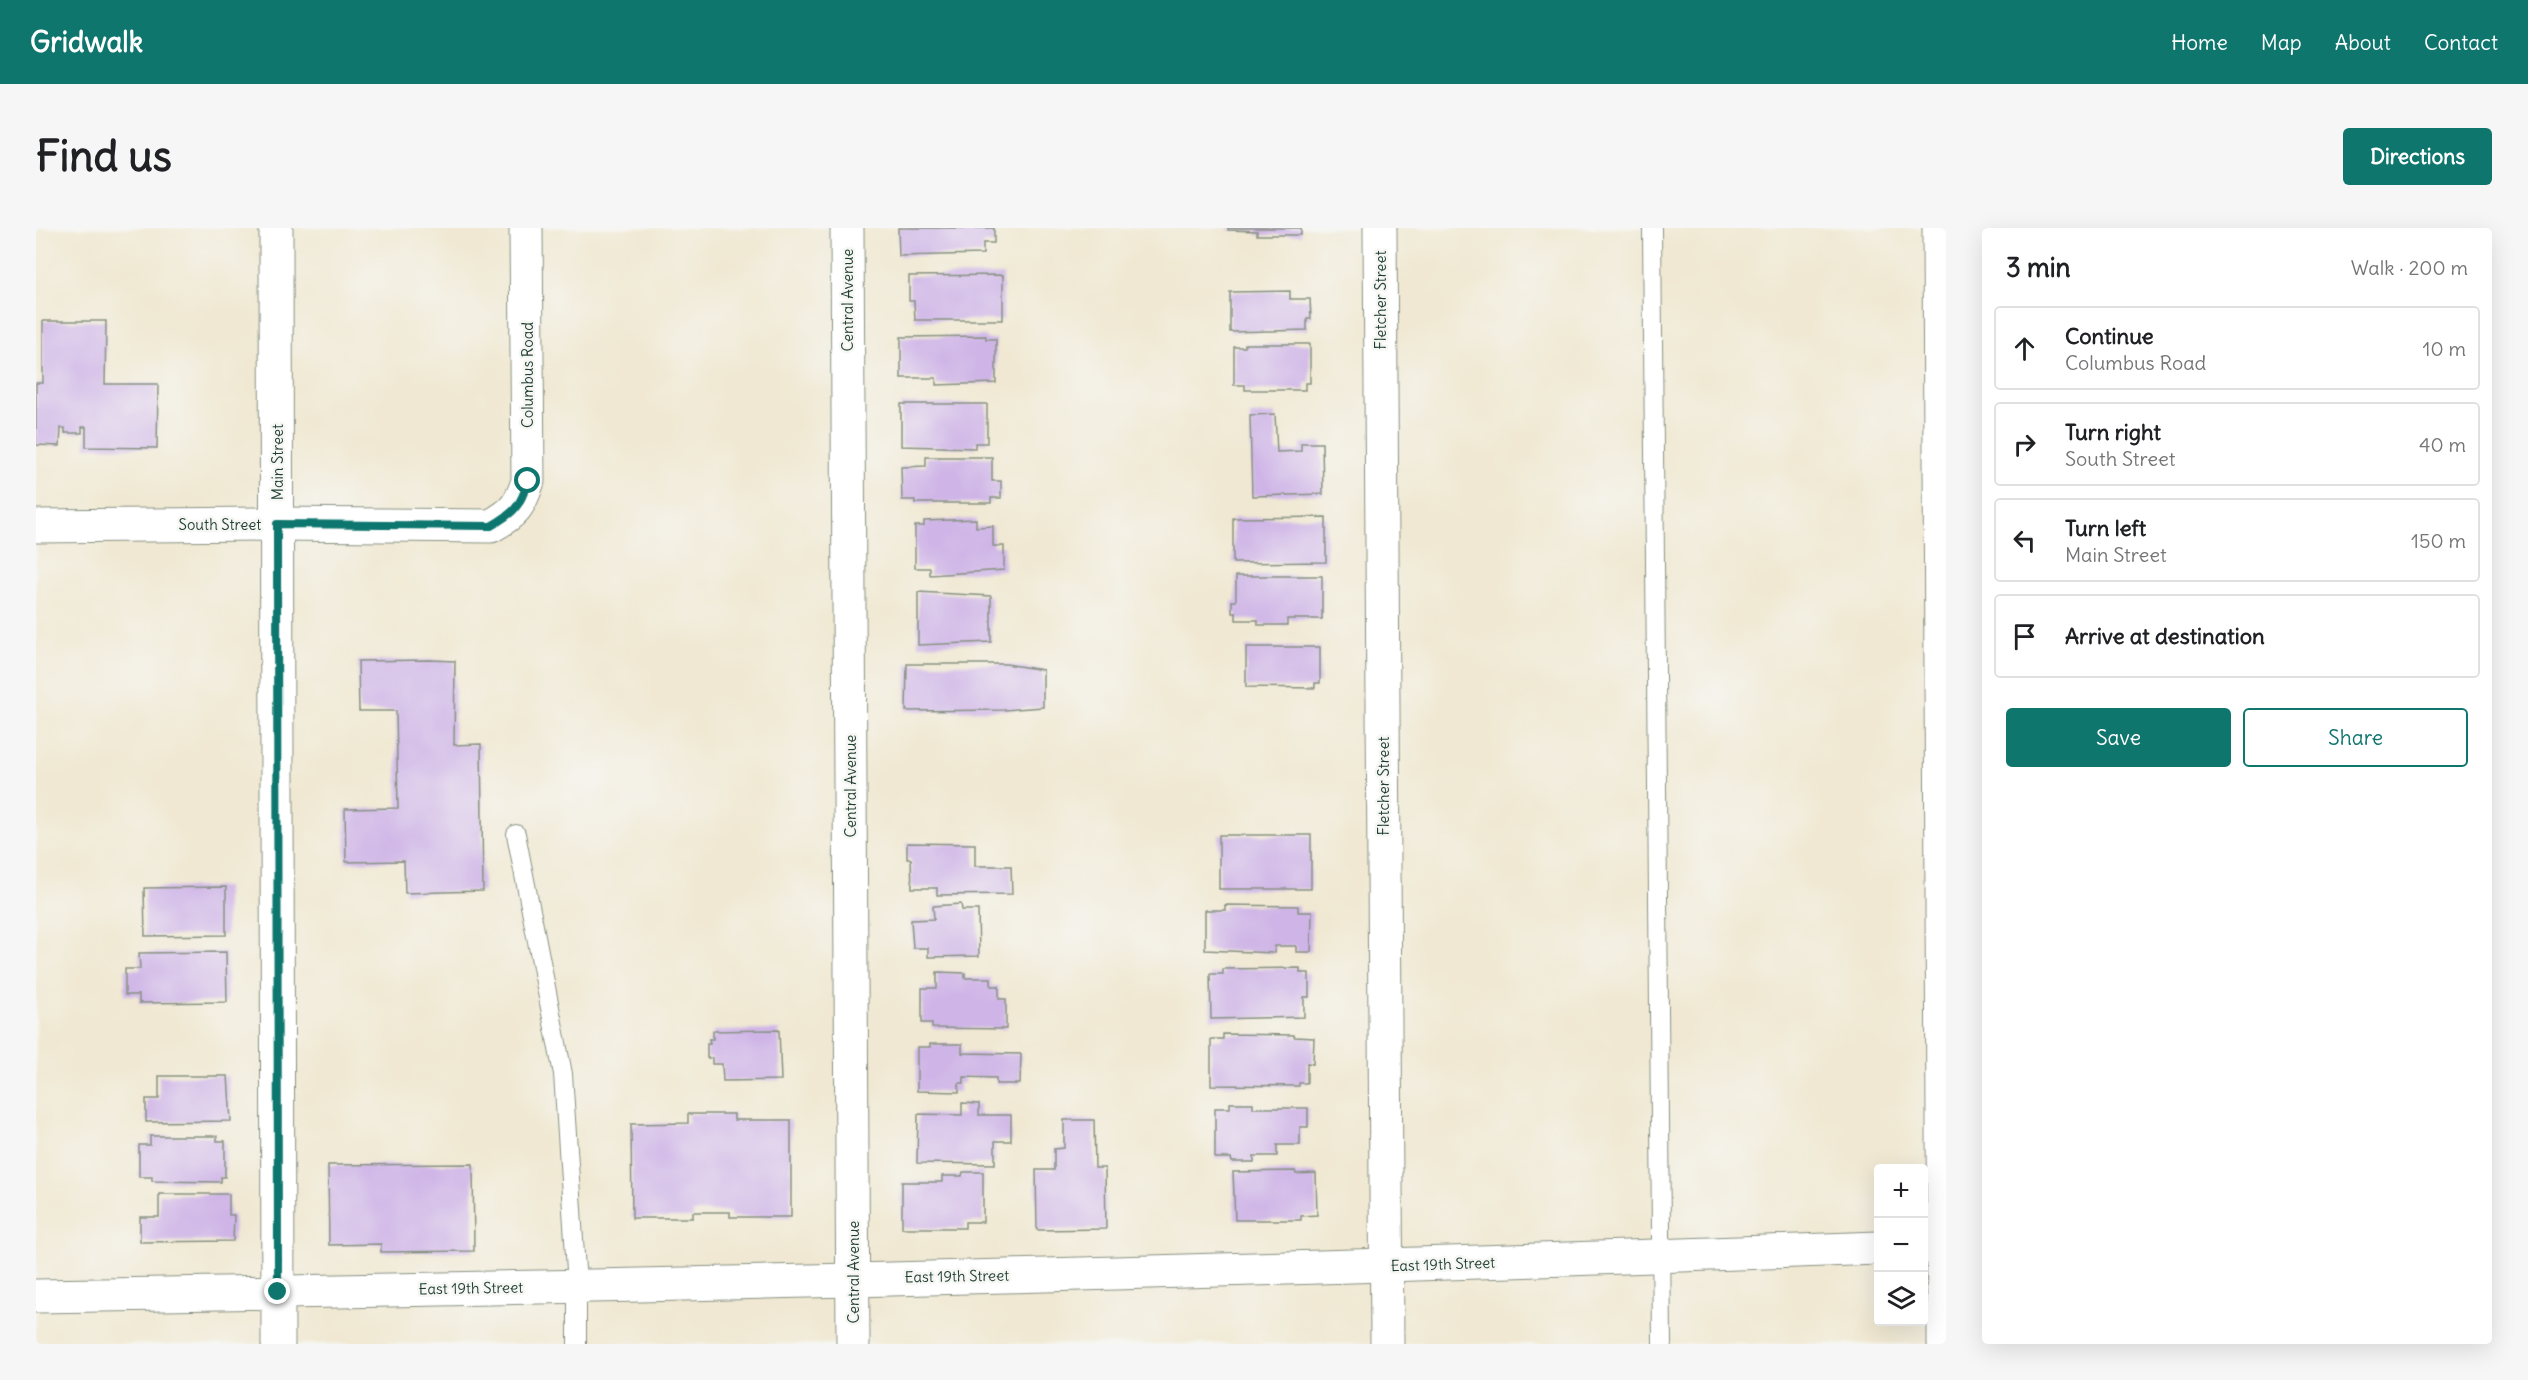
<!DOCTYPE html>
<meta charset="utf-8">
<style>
body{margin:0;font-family:Delius,sans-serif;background:#f6f6f6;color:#202124}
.controls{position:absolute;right:18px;bottom:18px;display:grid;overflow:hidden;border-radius:6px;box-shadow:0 6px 24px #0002}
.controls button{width:54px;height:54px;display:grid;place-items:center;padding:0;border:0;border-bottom:2px solid #e0e0e0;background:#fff;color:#202124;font:30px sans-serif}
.stop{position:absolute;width:18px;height:18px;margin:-14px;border:4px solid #0f766e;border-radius:50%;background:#fff}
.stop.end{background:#0f766e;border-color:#fff;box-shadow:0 2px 6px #0008}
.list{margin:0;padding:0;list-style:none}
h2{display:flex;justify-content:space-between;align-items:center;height:78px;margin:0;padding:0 24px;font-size:26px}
h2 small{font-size:20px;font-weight:400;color:#757577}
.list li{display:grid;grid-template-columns:39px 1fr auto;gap:18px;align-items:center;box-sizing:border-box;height:84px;margin:0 12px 12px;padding:0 12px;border:2px solid #e0e0e0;border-radius:6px}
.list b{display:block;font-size:22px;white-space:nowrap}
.list p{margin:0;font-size:20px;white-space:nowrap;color:#757577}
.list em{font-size:20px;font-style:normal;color:#757577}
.actions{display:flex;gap:12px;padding:18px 24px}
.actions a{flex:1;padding:14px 0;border:2px solid #0f766e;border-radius:6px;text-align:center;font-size:21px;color:#0f766e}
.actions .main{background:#0f766e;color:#fff}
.icon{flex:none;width:33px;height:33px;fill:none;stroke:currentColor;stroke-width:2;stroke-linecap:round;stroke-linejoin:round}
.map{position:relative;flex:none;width:1910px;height:1116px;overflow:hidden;border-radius:6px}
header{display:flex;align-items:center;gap:36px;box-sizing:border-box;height:84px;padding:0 30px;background:#0f766e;color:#fff}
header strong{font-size:28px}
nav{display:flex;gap:33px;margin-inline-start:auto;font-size:21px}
.intro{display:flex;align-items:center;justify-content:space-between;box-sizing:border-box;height:144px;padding:0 36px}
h1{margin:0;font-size:42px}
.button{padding:15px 27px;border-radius:6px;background:#0f766e;color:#fff;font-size:21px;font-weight:700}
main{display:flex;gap:36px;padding:0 36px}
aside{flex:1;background:#fff;border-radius:6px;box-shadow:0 6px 24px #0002}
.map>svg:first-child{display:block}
</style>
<header>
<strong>Gridwalk</strong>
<nav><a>Home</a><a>Map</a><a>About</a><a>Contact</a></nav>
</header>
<div class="intro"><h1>Find us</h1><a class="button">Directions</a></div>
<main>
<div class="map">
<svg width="1910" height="1116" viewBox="0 0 1910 1116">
<rect width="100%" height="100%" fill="#f6f6f2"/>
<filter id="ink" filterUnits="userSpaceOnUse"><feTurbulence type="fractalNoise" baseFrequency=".0167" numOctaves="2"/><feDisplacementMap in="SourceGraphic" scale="12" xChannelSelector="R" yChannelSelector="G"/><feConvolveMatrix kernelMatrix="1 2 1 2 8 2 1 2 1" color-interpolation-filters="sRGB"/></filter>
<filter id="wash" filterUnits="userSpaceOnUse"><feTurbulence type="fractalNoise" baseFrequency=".008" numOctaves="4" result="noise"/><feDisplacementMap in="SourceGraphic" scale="24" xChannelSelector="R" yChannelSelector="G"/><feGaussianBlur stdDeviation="1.35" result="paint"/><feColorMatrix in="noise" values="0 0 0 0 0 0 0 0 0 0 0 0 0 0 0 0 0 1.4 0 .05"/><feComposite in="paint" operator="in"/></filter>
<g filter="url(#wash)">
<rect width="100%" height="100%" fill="#f0e8d2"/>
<g id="blocks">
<g fill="#cfb5e7">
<polygon points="862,0 958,0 958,15 947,15 947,26 863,28"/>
<polygon points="1192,0 1265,0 1265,7 1221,7 1221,3 1192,2"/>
<polygon points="967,47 967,92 879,92 878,73 873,73 873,48"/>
<polygon points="1254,63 1254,71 1274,71 1275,91 1271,91 1271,102 1194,104 1194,64"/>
<polygon points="7,93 70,93 69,156 122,156 121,220 50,219 50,199 46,199 46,205 29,205 29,200 25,200 24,218 0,217 0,155 7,155"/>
<polygon points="950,108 950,111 960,111 960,155 900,157 900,150 865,150 865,109"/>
<polygon points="1209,116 1274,116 1274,155 1269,155 1269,162 1209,162 1209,157 1198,157 1198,119 1209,119"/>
<polygon points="865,176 951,176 951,215 939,215 939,220 865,218"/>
<polygon points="1239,186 1241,224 1265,223 1265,215 1286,215 1287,266 1216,268 1214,187"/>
<polygon points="890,229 956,229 956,253 965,253 965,270 955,270 955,275 879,275 879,272 866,272 865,239 890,238"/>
<polygon points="1290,289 1290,334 1197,335 1197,290"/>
<polygon points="940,291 940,299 957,298 957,318 968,318 968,342 894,347 894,340 879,340 879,298 888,298 888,293"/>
<polygon points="1200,348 1286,348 1286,391 1251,391 1251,397 1222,397 1222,392 1200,392 1200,385 1196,385 1196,373 1200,373"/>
<polygon points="882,364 955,368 955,414 882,417"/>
<polygon points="1210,419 1284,419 1284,455 1279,455 1279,460 1210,459"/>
<polygon points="394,432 419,433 418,517 445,516 447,663 369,665 368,633 310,634 309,581 362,580 360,483 323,483 322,433"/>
<polygon points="871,436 970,436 1007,442 1007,479 968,482 870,483"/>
<rect x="1183" y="607" width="92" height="54"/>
<polygon points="871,615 939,616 939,638 975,638 976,666 901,667 901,660 876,660 875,631 871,631"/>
<polygon points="190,659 190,707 109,708 108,660"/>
<polygon points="925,676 926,682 942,682 943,728 892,729 892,720 877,720 875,692 898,691 897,678"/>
<polygon points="1189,677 1262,678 1262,684 1276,684 1275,724 1260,724 1260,718 1239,718 1239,725 1169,722 1169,682 1189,682"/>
<polygon points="190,724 191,774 103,775 103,767 89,767 89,741 104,741 103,725"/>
<polygon points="1264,740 1264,745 1273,745 1273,769 1268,769 1268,789 1175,791 1174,746 1187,746 1187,741"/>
<polygon points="901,744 929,745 929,750 955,750 955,758 963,758 963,771 970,771 970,801 896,800 896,795 886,795 886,760 901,760"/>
<polygon points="743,802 745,852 687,853 686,836 676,836 676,830 671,830 671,816 674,816 673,811 677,811 677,803"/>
<polygon points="1187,806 1258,807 1258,809 1278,810 1277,836 1271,835 1271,855 1263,855 1263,858 1175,857 1175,811 1187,811"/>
<polygon points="894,816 926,816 926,825 985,826 984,856 960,856 960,850 928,849 928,855 923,855 923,864 881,863 881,819 894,819"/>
<polygon points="123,848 192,848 195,893 110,894 110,871 123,871"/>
<polygon points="926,875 943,876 943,887 975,887 975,913 959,913 959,936 881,935 882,886 926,887"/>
<polygon points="1194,875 1217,875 1217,880 1272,880 1272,899 1264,899 1264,917 1241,917 1241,928 1218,928 1218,934 1196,934 1195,930 1179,930 1179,880 1194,880"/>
<polygon points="652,886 698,886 698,892 755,892 755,989 694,989 694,984 657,984 657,990 596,990 595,896 652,895"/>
<polygon points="1028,892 1058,892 1059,940 1069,940 1070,1001 1001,1002 1000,942 1018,942 1018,921 1028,920"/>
<polygon points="114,908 181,908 181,913 189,913 189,949 185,949 185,954 116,953 116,949 103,949 103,917 114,917"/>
<polygon points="437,936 438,1023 345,1024 345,1016 293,1017 292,937"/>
<polygon points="1259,943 1260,946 1280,945 1281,987 1265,988 1265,992 1199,992 1197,944"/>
<polygon points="927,944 947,944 947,994 929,994 929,1000 866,1000 866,954 906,954 906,948 926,948"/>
<polygon points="123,966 193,966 193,987 198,987 197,1013 104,1014 104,989 123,989"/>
</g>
</g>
</g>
<g filter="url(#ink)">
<use href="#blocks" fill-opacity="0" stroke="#889283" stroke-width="1.5"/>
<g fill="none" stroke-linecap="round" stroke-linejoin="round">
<defs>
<g id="service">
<polyline points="1616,0 1626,1116"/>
<polyline points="480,606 527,846 541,1057 541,1116"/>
</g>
<g id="minor">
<polyline points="1344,0 1351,1116"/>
<polyline points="1903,0 1908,1116"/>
<path d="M0 298 241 296 455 298C478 285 484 278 492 253L490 0"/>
</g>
<g id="tertiary">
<polyline points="240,0 242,1116"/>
<polyline points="811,0 817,1116"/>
<polyline points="1888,1019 1910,1018"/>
<path d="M0 1068C614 1059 1229 1043 1842 1020"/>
</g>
</defs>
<use href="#service" stroke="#889283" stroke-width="20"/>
<use href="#minor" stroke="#889283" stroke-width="35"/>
<use href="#tertiary" stroke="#889283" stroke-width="35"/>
<use href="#service" stroke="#fff" stroke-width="18"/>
<use href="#minor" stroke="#fff" stroke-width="33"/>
<use href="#tertiary" stroke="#fff" stroke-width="33"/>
</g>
</g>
<g fill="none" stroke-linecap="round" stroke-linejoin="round" filter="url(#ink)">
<path stroke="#0f766e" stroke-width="8" d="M242 1064 241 296 455 298C478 285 484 279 492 253"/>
</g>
<g text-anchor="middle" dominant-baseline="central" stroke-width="5" stroke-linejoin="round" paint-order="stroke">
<g font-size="15" fill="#1f3d34" stroke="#f6f6f2">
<text transform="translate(811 72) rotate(-90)">Central Avenue</text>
<text transform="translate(1344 72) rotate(-90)">Fletcher Street</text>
<text transform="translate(491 147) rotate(-90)">Columbus Road</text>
<text transform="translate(241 234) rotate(-90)">Main Street</text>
<text x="184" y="296">South Street</text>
<text transform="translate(814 558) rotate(-90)">Central Avenue</text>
<text transform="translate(1347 558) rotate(-90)">Fletcher Street</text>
<text transform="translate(1407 1036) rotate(-2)">East 19th Street</text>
<text transform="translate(817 1044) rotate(-90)">Central Avenue</text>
<text transform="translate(921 1048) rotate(-1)">East 19th Street</text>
<text transform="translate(435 1060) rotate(-1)">East 19th Street</text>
</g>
</g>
</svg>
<div class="controls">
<button>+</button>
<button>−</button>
<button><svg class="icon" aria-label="layers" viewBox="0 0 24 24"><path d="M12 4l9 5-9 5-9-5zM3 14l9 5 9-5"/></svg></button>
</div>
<div class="stop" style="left:492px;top:253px"></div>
<div class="stop end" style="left:242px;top:1064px"></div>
</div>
<aside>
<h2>3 min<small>Walk · 200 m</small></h2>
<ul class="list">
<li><svg class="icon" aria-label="ahead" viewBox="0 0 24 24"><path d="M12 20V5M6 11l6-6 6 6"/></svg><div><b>Continue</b><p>Columbus Road</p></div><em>10 m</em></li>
<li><svg class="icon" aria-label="right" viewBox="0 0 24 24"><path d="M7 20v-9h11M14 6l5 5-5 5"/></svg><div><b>Turn right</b><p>South Street</p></div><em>40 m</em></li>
<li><svg class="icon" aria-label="left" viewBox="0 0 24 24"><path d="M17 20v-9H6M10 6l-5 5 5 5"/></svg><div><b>Turn left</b><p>Main Street</p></div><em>150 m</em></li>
<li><svg class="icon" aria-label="arrive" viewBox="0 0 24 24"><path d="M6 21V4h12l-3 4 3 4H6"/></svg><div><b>Arrive at destination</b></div></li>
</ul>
<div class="actions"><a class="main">Save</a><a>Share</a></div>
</aside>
</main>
